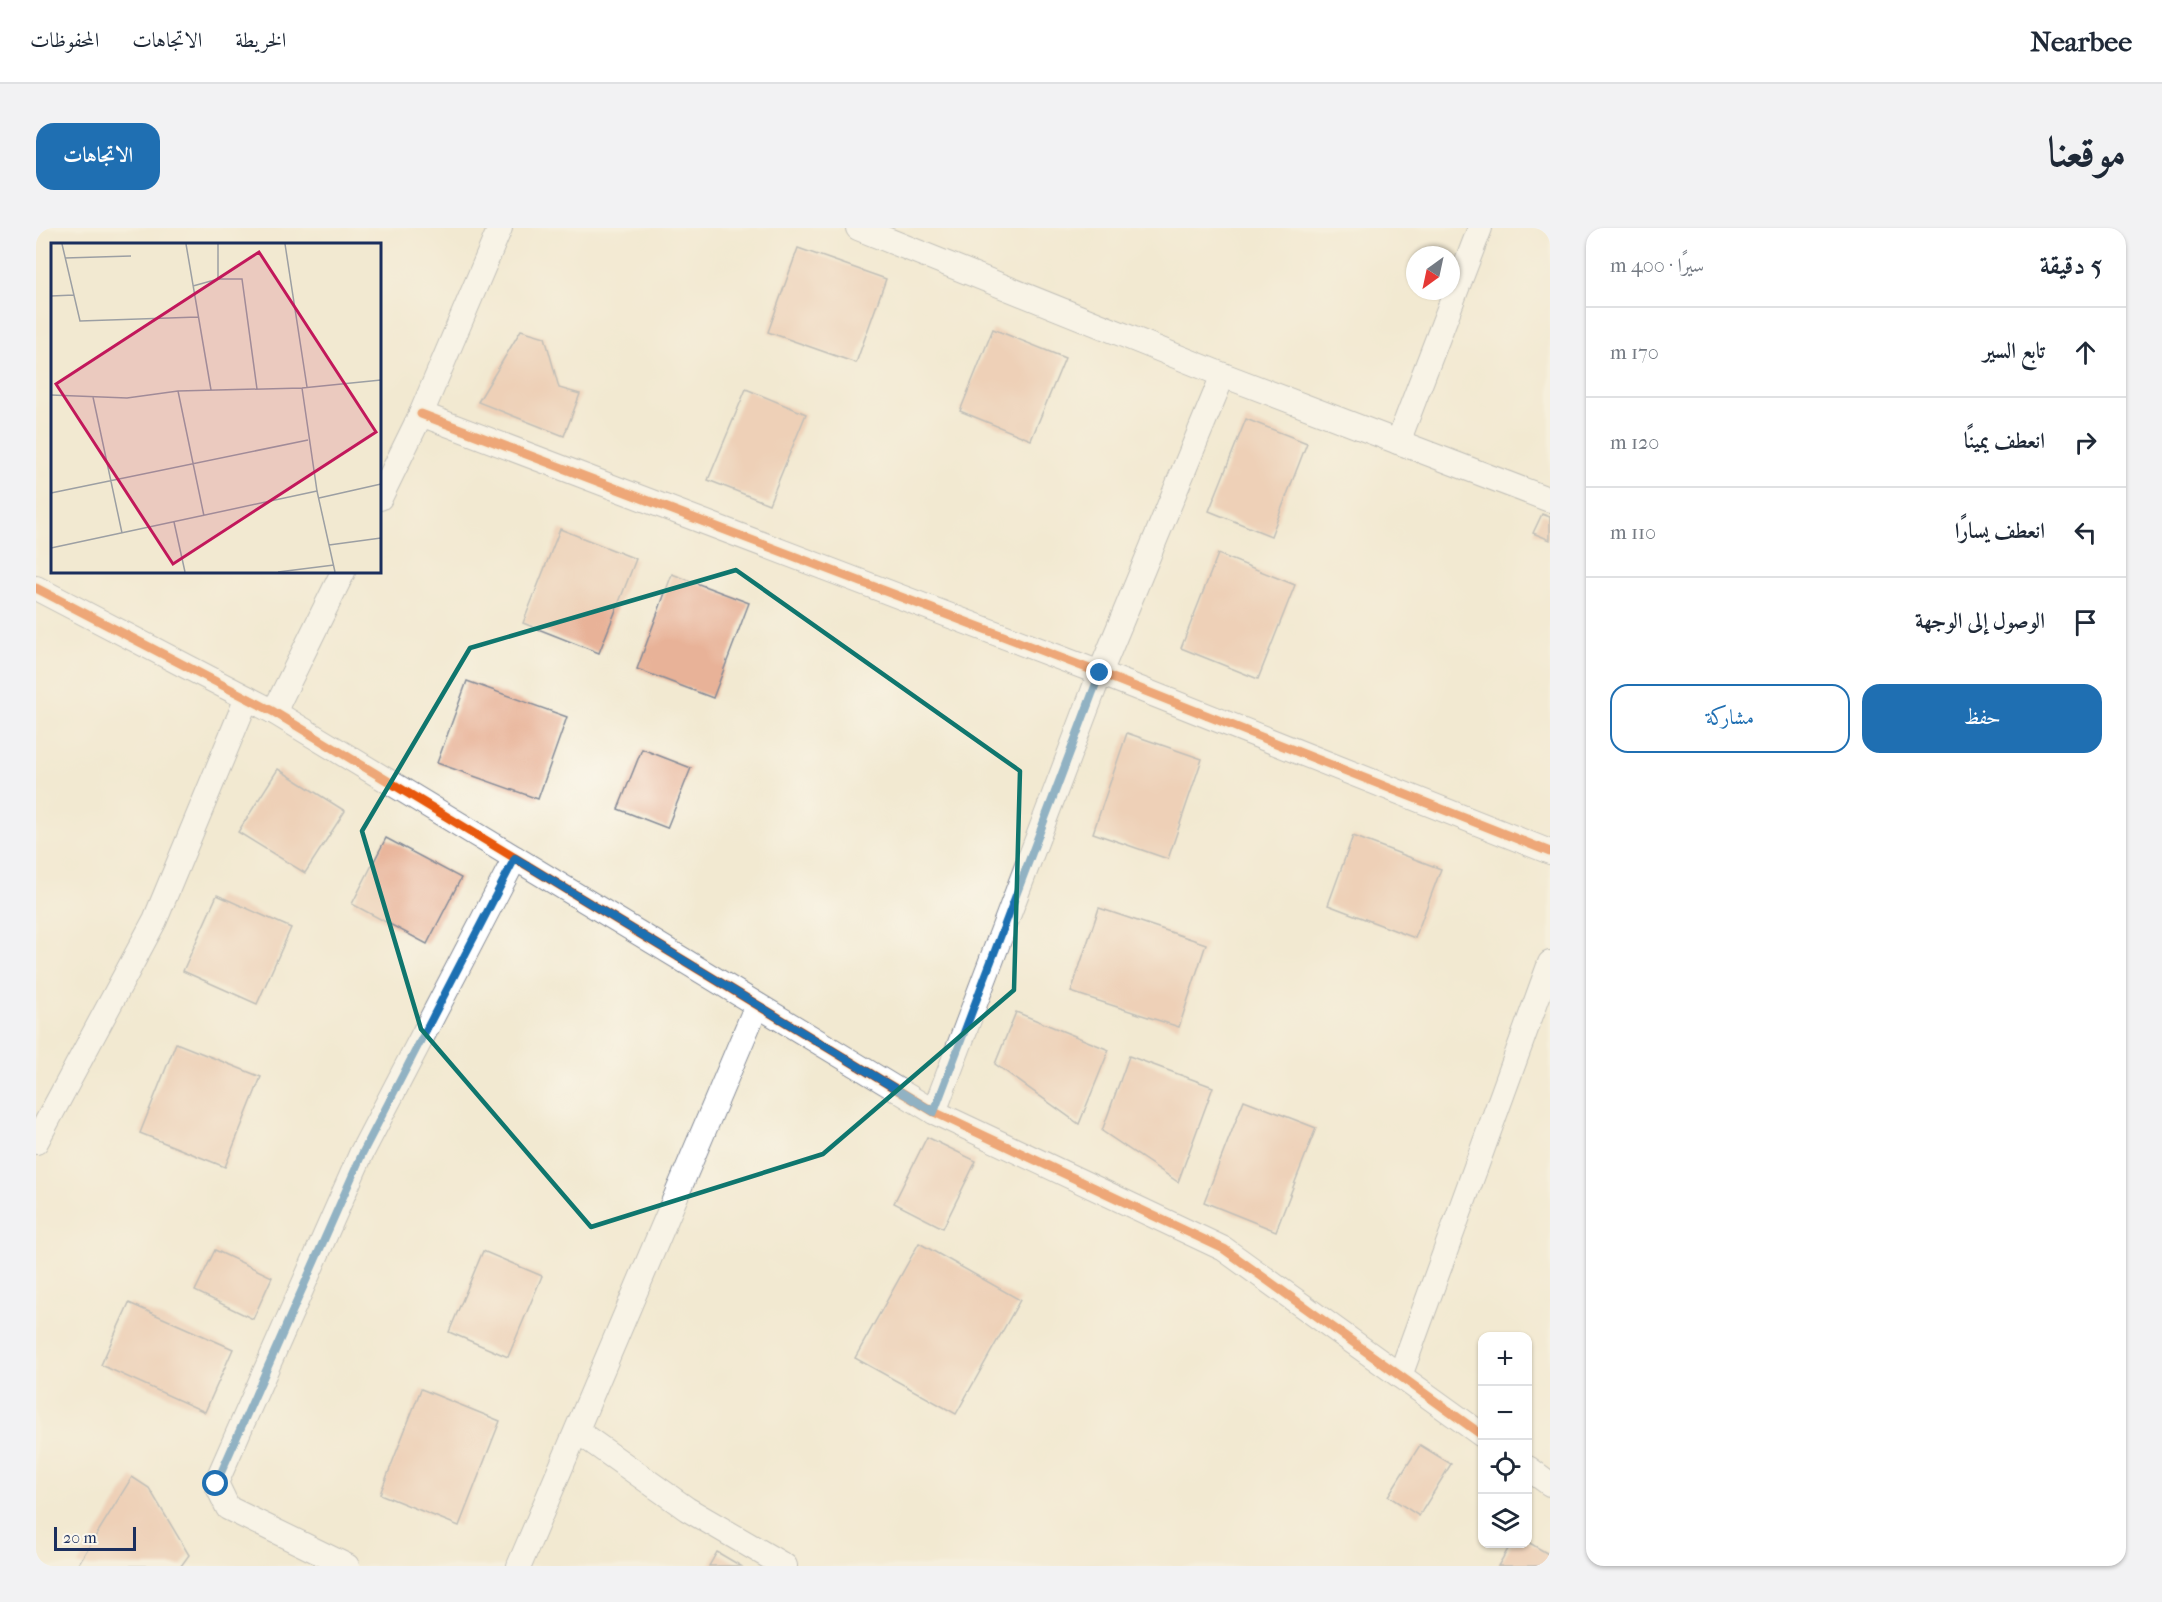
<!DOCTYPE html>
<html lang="ar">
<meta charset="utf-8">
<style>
body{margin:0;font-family:"IM FELL French Canon",Amiri,serif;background:#f2f2f3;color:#1f2937;direction:rtl}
.controls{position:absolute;right:18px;bottom:18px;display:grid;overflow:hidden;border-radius:12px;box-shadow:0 2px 4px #0004}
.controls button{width:54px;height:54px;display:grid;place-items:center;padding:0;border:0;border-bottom:2px solid #e0e1e3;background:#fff;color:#1f2937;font:30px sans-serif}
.compass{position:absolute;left:1370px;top:18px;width:54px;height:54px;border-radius:50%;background:#fff;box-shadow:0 2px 4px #0004;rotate:213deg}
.scale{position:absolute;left:18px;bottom:15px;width:82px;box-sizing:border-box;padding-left:6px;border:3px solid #1b2f5e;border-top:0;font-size:16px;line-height:21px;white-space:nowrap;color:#1b2f5e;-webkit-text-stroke:4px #fbf7ec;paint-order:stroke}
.stop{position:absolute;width:18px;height:18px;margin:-14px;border:4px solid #1f6fb2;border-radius:50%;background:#fff}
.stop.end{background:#1f6fb2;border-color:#fff;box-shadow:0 2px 6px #0008}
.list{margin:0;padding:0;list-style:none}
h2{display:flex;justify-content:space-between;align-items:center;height:78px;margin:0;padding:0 24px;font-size:26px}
h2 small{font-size:20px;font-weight:400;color:#747a83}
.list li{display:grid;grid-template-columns:39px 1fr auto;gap:18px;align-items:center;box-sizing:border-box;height:90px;padding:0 24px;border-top:2px solid #e0e1e3}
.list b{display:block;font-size:22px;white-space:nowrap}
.list em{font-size:20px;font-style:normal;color:#747a83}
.actions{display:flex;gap:12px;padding:18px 24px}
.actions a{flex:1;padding:14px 0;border:2px solid #1f6fb2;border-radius:18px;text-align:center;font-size:21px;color:#1f6fb2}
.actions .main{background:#1f6fb2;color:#fff}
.icon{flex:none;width:33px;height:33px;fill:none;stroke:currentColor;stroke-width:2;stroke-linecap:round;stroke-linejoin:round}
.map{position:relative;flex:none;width:1514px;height:1338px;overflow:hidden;direction:ltr;border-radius:18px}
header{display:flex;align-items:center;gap:36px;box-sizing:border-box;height:84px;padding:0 30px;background:#fff;border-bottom:2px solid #e0e1e3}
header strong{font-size:28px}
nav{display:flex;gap:33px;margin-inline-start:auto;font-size:21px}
.intro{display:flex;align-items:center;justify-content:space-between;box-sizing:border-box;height:144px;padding:0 36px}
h1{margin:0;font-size:42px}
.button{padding:15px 27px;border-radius:18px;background:#1f6fb2;color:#fff;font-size:21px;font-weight:700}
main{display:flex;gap:36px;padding:0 36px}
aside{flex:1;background:#fff;border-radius:18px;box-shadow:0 2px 4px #0004}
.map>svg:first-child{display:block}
</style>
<header>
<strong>Nearbee</strong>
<nav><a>الخريطة</a><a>الاتجاهات</a><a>المحفوظات</a></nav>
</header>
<div class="intro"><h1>موقعنا</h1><a class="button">الاتجاهات</a></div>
<main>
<aside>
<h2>5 دقيقة<small>سيرًا · 400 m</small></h2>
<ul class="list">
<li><svg class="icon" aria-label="ahead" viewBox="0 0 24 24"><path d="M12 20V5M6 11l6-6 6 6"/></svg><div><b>تابع السير</b></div><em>170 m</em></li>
<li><svg class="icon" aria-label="right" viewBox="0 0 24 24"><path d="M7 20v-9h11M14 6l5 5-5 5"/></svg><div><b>انعطف يمينًا</b></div><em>120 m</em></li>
<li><svg class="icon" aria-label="left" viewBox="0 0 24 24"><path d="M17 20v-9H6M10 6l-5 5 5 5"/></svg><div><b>انعطف يسارًا</b></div><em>110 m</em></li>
<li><svg class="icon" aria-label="arrive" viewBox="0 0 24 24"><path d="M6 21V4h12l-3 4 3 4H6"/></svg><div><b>الوصول إلى الوجهة</b></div></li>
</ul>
<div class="actions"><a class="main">حفظ</a><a>مشاركة</a></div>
</aside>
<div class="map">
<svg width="1514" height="1338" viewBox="0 0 1514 1338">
<rect width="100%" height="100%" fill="#fbf7ec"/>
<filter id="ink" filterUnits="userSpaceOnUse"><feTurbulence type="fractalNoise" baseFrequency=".0167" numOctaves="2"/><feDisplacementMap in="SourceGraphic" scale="12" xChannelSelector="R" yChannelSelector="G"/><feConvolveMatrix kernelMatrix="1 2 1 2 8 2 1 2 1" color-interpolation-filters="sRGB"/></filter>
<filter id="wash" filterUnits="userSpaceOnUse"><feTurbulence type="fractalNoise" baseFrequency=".008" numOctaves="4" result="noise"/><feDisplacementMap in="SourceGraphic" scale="24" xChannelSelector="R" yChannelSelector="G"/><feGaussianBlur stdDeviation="1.35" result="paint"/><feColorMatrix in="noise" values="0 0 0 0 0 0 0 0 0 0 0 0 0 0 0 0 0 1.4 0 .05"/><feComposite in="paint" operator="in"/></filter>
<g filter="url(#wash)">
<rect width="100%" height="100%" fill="#f2e9d1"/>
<g id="blocks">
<g fill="#e8b298">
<polygon points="762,20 850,51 820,135 732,104"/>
<polygon points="957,101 1029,130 995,212 924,183"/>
<polygon points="485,102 509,109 523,160 544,166 528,208 442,174"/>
<polygon points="710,161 770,186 733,276 672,252"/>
<polygon points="1210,191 1271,215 1235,308 1173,283"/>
<polygon points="1506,286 1514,289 1514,312 1497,305"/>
<polygon points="524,301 600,331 563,425 487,395"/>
<polygon points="1182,326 1259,357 1222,451 1145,420"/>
<polygon points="636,346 713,375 677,470 601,441"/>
<polygon points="431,453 531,489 502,571 401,535"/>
<polygon points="1091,505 1166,531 1132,631 1057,605"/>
<polygon points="606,521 655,540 631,600 582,581"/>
<polygon points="242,541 309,583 269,645 202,604"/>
<polygon points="1317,608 1405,641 1379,710 1292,677"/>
<polygon points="350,610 425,650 391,716 316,676"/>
<polygon points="181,667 255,700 221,776 147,743"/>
<polygon points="1063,680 1170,716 1143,799 1035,764"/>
<polygon points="980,784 1073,822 1043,896 959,836"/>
<polygon points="140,815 225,849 189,939 104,905"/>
<polygon points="1093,828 1177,859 1142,954 1066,903"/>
<polygon points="1208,872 1280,900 1240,1003 1168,974"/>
<polygon points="891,909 940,933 907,1000 858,975"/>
<polygon points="883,1015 984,1072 920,1186 819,1130"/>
<polygon points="179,1022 236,1049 217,1091 159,1063"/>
<polygon points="447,1023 506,1048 472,1129 413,1104"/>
<polygon points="93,1075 197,1121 169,1184 65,1137"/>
<polygon points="385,1161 464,1193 423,1298 344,1266"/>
<polygon points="1384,1217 1415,1236 1383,1288 1352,1268"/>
<polygon points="96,1249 113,1260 153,1327 145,1338 41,1338"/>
<polygon points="1492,1314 1514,1327 1514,1338 1462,1338 1475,1316"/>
<polygon points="681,1324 705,1338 673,1338"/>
</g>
</g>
</g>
<g filter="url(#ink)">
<use href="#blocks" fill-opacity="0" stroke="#868c98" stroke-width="1.5"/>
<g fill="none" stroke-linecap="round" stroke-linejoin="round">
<defs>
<g id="street">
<polyline points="822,0 1187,147 1514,272"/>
<polyline points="385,186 1064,445 1514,624"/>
<polyline points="1362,214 1444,0"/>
<polyline points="344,270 385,186 464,0"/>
<polyline points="0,360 238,484 898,884 1188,1021 1446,1207"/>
<polyline points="238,484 307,344"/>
<polyline points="898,884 1064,445 1187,147"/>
<polyline points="0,914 119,692 211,470"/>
<polyline points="1364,1148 1514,735"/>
<polyline points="541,1203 651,1281 749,1338"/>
<polyline points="1492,1240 1514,1256"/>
<polyline points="311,1338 192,1280 180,1255 325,926 479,630"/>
<polyline points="483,1338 721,777"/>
</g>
</defs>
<use href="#street" stroke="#868c98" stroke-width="26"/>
<use href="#street" stroke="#fff" stroke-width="24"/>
<defs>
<g id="cycleway">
<polyline points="385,186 1064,445 1514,624"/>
<polyline points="0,360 238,484 898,884 1188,1021 1446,1207"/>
</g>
</defs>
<use href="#cycleway" stroke="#fbf7ec" stroke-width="13"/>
<use href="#cycleway" stroke="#e8590c" stroke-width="9"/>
</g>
</g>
<g fill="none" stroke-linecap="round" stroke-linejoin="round" filter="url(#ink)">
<polyline stroke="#1f6fb2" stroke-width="8" points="180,1256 326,926 479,630 898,884 1064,445"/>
</g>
<path d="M0 0H1514V1338H0ZM700 342 984 543 978 762 787 926 555 999 385 801 326 603 434 420Z" fill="#f2e9d1" fill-opacity=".55" fill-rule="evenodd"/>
<path fill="none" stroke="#0f766e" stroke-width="4.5" stroke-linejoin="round" d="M700 342 984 543 978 762 787 926 555 999 385 801 326 603 434 420Z"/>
<g transform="translate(15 15)">
<rect width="330" height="330" fill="#f2e9d1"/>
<path fill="none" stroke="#9c9fa3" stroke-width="1.5" d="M11 1 29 78 147 74M135 1 160 147M167 1V36M234 1 256 144M14 15 80 13M142 43 167 36H191L206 146M0 53 23 52M251 145 266 248 284 329M127 148 153 273M0 152 76 155 127 148 251 145 330 137M42 154 71 290M0 250 257 197M268 255 330 241M123 279 134 329M278 302 330 295M0 305 266 248M227 329 283 322"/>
<path fill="#c2185b" fill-opacity="0.15" stroke="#c2185b" stroke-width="3" d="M208 9 325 189 122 321 5 141Z"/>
<rect width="330" height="330" fill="none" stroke="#1b2f5e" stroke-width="3"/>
</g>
</svg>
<div class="controls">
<button>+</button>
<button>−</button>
<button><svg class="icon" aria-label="locate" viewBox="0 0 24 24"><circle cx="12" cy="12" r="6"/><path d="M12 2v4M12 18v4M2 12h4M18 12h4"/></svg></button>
<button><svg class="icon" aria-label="layers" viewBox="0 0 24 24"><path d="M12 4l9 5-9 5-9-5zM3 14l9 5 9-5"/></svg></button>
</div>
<svg class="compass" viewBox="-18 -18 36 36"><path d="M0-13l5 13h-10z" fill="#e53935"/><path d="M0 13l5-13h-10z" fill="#747a83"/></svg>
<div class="scale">20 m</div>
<div class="stop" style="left:180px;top:1256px"></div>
<div class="stop end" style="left:1064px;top:445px"></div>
</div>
</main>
